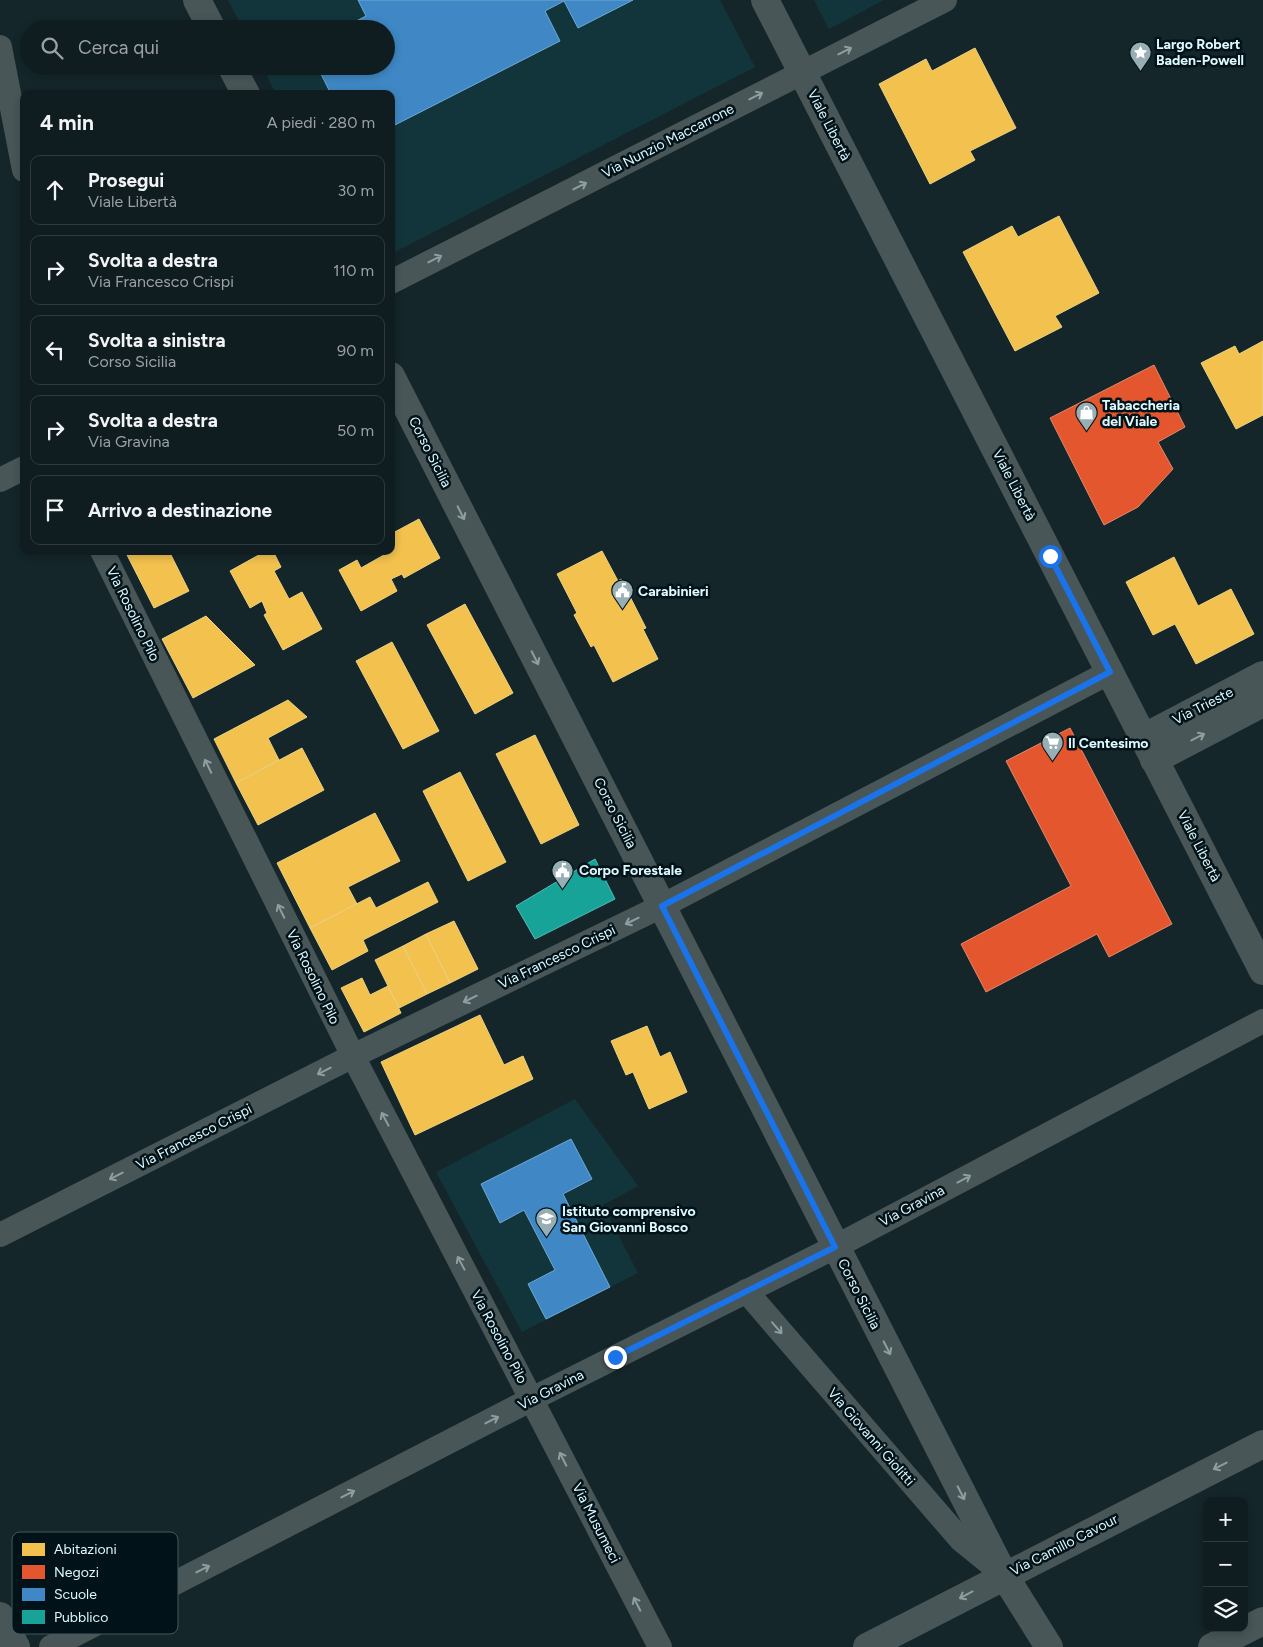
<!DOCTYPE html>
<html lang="it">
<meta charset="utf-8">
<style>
body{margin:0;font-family:Figtree,sans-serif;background:#1d292d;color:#f1f3f6}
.controls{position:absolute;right:15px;bottom:15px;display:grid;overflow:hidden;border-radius:10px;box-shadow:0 2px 8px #0003}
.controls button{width:45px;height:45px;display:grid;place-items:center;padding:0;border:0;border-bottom:1px solid #2f3a3e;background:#0f1c20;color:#f1f3f6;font:25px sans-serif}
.stop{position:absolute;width:15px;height:15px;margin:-11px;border:4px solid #1a73e8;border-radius:50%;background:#fff}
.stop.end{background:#1a73e8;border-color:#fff;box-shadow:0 1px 5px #0008}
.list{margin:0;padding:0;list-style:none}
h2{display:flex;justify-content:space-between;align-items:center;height:65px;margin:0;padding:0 20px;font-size:21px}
h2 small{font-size:16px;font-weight:400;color:#9ba1a5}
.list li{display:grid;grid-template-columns:32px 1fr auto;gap:15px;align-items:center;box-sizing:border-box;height:70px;margin:0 10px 10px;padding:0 10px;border:1px solid #2f3a3e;border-radius:10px}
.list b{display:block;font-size:19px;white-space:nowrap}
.list p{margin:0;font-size:16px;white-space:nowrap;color:#9ba1a5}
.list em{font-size:16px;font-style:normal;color:#9ba1a5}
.icon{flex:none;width:28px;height:28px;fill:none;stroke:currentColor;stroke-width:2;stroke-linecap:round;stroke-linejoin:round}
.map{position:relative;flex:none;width:1263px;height:1647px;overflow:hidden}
.search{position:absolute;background:#0f1c20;box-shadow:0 2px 8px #0003;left:20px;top:20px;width:375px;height:55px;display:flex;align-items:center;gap:12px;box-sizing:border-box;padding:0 18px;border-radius:28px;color:#9ba1a5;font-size:19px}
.panel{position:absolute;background:#0f1c20;box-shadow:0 2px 8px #0003;left:20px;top:90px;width:375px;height:465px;border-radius:10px}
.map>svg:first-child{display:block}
</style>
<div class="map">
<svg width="1263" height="1647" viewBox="0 0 1263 1647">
<rect width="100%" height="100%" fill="#14262a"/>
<g fill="#12353b">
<polygon points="228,0 720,0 755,67 391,254 391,94 276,94 262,66 386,66 386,29 243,29"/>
<polygon points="814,0 884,0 829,29"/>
<polygon points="575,1099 638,1186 603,1205 638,1273 522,1332 436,1172"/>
</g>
<g fill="#f2c14e" stroke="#ecd283">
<polygon points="975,48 1016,128 970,151 975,160 930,184 879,84 926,59 932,71"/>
<polygon points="1059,216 1099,293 1055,316 1062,327 1015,351 963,252 1012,226 1018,237"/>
<polygon points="1263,341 1263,415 1236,429 1201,363 1235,346 1239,354"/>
<polygon points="419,519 440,558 404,578 402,574 391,579 397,591 361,611 339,570 357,560 361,568 391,551 391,534"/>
<polygon points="125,551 169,551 189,591 154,608"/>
<polygon points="266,551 273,551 281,567 274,571 289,599 302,592 322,629 283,650 264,615 267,613 262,601 250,608 230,571"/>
<polygon points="602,551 618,581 621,579 646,628 643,629 658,659 613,682 594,645 591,647 574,615 577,613 557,574"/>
<polygon points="1174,557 1198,606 1231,589 1254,634 1196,664 1175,624 1153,635 1126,582"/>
<polygon points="465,604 513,693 475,714 427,625"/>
<polygon points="206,616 255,665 193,698 162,639"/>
<polygon points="392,642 439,731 403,749 356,661"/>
<polygon points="288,700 307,717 268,738 279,760 236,783 214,739"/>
<polygon points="535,735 579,825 541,844 496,754"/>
<polygon points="302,748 324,790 258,825 236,783"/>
<polygon points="460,772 506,862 468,881 423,791"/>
<polygon points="375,813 400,861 348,887 357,904 310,928 277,863"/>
<polygon points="428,882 438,902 363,940 368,951 332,970 310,928 370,897 376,908"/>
<polygon points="454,921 478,969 450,983 426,934"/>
<polygon points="426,934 450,983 427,994 403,946"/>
<polygon points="403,946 427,994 399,1008 375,960"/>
<polygon points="362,978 370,995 388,986 401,1013 364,1032 341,988"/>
<polygon points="480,1015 504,1065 523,1056 533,1079 415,1135 381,1062"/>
<polygon points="647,1026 660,1057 670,1052 687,1092 649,1109 633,1072 626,1075 611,1041"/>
</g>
<g fill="#e4572e" stroke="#e2886d">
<polygon points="1154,365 1185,427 1158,442 1173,469 1138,507 1104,525 1050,418"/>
<polygon points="1070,728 1172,924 1109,957 1097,934 986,992 961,944 1071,886 1006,761"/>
</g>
<g fill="#3f88c5" stroke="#6faad6">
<polygon points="358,0 633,0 578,28 564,1 545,11 560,41 391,127 391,94 331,94 317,66 386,66 386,29 341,29 366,16"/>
<polygon points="571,1139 592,1179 563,1194 610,1287 546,1319 528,1284 555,1270 524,1210 500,1223 481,1184"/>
</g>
<polygon fill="#17a398" stroke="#53bdb7" points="595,859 615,899 535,939 516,906"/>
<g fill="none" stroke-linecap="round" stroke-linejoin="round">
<g stroke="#485658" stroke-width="24">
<polyline points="0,47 24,170"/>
<polyline points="391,282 945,0"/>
<polyline points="0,480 24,468"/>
<polyline points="102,551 353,1056 660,1647"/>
<polyline points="0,1235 353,1056 662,906 1110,672"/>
<polyline points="746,1291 961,1540 1003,1574"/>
<polyline points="51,1647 532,1399 835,1247 1263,1021"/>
</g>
<g stroke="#485658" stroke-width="28">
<polyline points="197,0 212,29"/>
<polyline points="765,0 1263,971"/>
<polyline points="231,66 246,94"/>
<polyline points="391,376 1004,1575 1049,1647"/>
<polyline points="1143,738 1263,675"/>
<polyline points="1154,760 1263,703"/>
<polyline points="0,1616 16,1647"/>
<polyline points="867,1647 1263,1444"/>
<polyline points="1212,1647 1263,1621"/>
</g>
</g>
<defs><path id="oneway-shaft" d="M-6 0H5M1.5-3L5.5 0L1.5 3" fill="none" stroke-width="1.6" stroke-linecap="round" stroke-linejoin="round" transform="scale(1.25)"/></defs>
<g stroke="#8c9fa3">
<use href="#oneway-shaft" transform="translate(845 51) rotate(-27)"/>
<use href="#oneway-shaft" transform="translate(756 96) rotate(-27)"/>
<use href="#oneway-shaft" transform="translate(580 186) rotate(-27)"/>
<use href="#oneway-shaft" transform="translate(435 259) rotate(-27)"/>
<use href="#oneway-shaft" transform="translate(461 513) rotate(63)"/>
<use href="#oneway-shaft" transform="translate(535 658) rotate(63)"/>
<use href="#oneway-shaft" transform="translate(1198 737) rotate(-27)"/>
<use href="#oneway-shaft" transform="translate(208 766) rotate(-116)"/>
<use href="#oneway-shaft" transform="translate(281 911) rotate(-116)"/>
<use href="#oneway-shaft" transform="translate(632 921) rotate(154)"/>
<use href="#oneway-shaft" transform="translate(470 999) rotate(154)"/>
<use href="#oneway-shaft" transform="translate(324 1071) rotate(153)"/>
<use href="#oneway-shaft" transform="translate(385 1119) rotate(-118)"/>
<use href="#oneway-shaft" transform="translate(116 1176) rotate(153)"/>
<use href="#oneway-shaft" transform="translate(964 1179) rotate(-28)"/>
<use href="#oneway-shaft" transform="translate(461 1263) rotate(-118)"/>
<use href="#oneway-shaft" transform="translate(777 1328) rotate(49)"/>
<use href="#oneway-shaft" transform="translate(887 1348) rotate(63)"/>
<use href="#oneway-shaft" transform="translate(492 1420) rotate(-27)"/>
<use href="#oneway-shaft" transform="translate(563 1459) rotate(-117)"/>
<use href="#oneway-shaft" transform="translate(1220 1466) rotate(153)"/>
<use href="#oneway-shaft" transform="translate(961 1493) rotate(63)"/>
<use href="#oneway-shaft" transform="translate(348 1494) rotate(-27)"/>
<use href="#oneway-shaft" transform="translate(203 1569) rotate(-27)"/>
<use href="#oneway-shaft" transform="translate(966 1595) rotate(152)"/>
<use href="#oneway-shaft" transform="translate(637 1604) rotate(-117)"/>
</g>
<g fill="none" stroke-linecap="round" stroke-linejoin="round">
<polyline stroke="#1a73e8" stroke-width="6" points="615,1357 835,1247 662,906 1110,672 1050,556"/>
</g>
<defs>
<symbol id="sight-pin" viewBox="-11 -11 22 30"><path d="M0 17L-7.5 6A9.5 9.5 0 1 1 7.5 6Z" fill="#97afb4" stroke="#011318"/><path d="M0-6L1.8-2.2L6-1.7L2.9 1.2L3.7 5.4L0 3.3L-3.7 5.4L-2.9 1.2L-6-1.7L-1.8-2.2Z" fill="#fff"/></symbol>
<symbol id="shop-pin" viewBox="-11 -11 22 30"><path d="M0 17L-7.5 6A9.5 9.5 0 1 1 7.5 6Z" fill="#97afb4" stroke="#011318"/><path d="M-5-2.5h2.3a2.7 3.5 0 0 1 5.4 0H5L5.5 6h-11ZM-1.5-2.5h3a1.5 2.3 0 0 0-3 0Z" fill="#fff"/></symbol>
<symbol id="civic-pin" viewBox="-11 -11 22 30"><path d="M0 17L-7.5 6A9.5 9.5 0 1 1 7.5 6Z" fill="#97afb4" stroke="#011318"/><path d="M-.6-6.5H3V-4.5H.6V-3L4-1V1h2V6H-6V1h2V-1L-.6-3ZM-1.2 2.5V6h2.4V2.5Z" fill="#fff"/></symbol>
<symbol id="supermarket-pin" viewBox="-11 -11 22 30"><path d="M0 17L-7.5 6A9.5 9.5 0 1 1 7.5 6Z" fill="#97afb4" stroke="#011318"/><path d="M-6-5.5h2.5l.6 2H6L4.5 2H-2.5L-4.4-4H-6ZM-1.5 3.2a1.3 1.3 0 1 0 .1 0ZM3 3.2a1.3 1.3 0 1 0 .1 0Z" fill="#fff"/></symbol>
<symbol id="school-pin" viewBox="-11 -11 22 30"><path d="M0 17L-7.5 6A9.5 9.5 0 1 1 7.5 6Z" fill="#97afb4" stroke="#011318"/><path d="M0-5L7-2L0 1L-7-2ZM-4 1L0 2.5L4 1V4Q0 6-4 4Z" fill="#fff"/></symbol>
</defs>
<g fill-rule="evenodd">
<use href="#sight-pin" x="1128" y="40" width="25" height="34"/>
<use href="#shop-pin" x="1074" y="400" width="25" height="34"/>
<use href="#civic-pin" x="610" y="578" width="25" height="34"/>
<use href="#supermarket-pin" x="1040" y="730" width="25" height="34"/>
<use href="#civic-pin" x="550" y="858" width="25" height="34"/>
<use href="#school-pin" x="534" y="1206" width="25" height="34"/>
</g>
<g text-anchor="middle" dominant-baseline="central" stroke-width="5" stroke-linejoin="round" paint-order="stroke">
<g font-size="14" font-weight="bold" fill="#def9ff" stroke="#011318" text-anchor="start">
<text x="1156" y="44">Largo Robert<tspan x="1156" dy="16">Baden-Powell</tspan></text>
<text x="1102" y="405">Tabaccheria<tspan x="1102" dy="16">del Viale</tspan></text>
<text x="638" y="591">Carabinieri</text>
<text x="1068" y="743">Il Centesimo</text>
<text x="579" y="870">Corpo Forestale</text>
<text x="562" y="1211">Istituto comprensivo<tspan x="562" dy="16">San Giovanni Bosco</tspan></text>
</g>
<g font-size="14" fill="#def9ff" stroke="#011318">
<text transform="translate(829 125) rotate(63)">Viale Libertà</text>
<text transform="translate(668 141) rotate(-27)">Via Nunzio Maccarrone</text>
<text transform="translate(430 452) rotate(63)">Corso Sicilia</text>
<text transform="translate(1014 485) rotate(63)">Viale Libertà</text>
<text transform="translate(133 614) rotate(64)">Via Rosolino Pilo</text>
<text transform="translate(1203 706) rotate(-27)">Via Trieste</text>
<text transform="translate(615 813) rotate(63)">Corso Sicilia</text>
<text transform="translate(1199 846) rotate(63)">Viale Libertà</text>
<text transform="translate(557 957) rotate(-26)">Via Francesco Crispi</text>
<text transform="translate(313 977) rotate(64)">Via Rosolino Pilo</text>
<text transform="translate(194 1137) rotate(-27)">Via Francesco Crispi</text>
<text transform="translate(912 1206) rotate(-28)">Via Gravina</text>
<text transform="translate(859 1294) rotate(63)">Corso Sicilia</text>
<text transform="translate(499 1337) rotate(62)">Via Rosolino Pilo</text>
<text transform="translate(551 1390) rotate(-27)">Via Gravina</text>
<text transform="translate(871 1437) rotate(49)">Via Giovanni Giolitti</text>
<text transform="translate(596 1523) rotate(63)">Via Musumeci</text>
<text transform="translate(1064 1545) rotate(-27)">Via Camillo Cavour</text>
</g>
</g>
<rect x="12" y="1532" width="166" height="102" rx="8" fill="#011318" stroke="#43585d" stroke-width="1"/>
<rect x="22" y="1543" width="23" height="13" fill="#f2c14e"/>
<rect x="22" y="1565" width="23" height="14" fill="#e4572e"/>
<rect x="22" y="1588" width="23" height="13" fill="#3f88c5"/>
<rect x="22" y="1610" width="23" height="14" fill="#17a398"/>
<g font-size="14" fill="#def9ff">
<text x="54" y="1554">Abitazioni</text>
<text x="54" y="1577">Negozi</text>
<text x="54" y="1599">Scuole</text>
<text x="54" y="1622">Pubblico</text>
</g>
</svg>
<div class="controls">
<button>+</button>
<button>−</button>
<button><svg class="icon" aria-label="layers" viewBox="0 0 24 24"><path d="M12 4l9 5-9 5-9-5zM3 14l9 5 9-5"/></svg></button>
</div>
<div class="stop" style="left:1050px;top:556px"></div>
<div class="stop end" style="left:615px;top:1357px"></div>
<div class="search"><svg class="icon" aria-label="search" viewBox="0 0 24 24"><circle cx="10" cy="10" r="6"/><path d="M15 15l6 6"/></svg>Cerca qui</div>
<section class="panel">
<h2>4 min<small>A piedi · 280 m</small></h2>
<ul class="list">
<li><svg class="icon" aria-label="ahead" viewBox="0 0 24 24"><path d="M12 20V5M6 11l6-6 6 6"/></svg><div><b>Prosegui</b><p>Viale Libertà</p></div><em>30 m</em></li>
<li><svg class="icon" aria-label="right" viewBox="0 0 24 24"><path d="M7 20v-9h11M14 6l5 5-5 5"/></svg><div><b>Svolta a destra</b><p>Via Francesco Crispi</p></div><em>110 m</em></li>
<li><svg class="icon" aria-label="left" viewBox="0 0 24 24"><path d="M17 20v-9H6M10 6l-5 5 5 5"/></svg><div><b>Svolta a sinistra</b><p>Corso Sicilia</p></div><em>90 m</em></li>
<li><svg class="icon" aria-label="right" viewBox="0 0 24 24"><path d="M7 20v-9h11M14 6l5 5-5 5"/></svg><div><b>Svolta a destra</b><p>Via Gravina</p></div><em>50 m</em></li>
<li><svg class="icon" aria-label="arrive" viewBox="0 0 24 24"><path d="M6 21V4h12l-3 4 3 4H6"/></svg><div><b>Arrivo a destinazione</b></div></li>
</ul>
</section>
</div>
